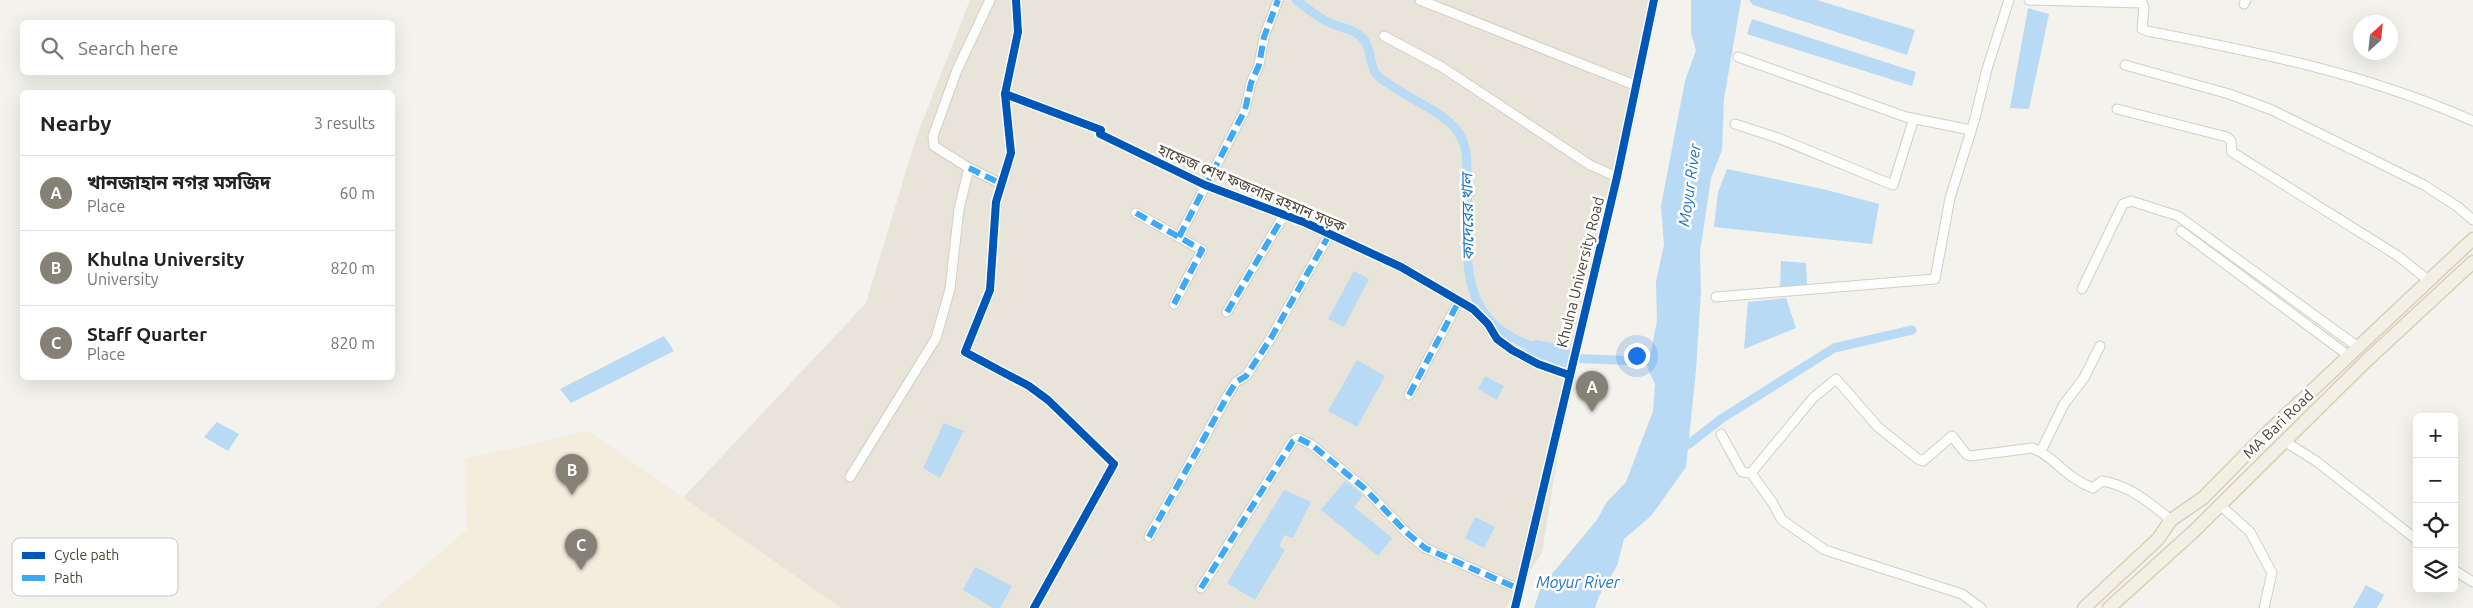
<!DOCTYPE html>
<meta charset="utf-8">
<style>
body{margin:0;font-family:Ubuntu,"Noto Sans Bengali",sans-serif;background:#f2f2f2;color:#222}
.controls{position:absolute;right:15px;bottom:15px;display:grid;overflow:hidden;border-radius:8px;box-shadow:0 5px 20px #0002}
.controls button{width:45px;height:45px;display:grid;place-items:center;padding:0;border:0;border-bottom:1px solid #e0e0e0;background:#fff;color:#222;font:25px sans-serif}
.compass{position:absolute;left:2353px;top:15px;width:45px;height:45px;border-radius:50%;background:#fff;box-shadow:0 5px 20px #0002;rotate:27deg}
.you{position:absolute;left:1636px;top:355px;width:18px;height:18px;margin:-12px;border:4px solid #fff;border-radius:50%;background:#1a73e8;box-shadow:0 0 0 8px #1a73e833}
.badge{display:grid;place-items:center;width:32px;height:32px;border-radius:50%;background:#868176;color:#fff;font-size:16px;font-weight:700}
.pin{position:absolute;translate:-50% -41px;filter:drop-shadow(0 1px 2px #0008)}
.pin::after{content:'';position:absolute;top:26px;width:18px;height:15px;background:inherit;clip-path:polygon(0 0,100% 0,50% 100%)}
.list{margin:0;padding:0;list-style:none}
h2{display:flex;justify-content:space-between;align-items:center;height:65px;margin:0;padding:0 20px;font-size:21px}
h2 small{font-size:16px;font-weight:400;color:#767676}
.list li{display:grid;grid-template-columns:32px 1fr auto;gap:15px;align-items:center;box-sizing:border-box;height:75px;padding:0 20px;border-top:1px solid #e0e0e0}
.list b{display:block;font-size:19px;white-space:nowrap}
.list p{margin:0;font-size:16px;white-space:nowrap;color:#767676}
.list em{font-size:16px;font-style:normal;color:#767676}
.icon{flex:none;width:28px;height:28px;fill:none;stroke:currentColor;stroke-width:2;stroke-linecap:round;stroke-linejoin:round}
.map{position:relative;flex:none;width:2473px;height:608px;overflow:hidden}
.search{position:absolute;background:#fff;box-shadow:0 5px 20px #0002;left:20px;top:20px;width:375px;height:55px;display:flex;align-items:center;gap:12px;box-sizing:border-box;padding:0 18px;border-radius:8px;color:#767676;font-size:19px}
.panel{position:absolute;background:#fff;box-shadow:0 5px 20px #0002;left:20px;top:90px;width:375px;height:290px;border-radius:8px}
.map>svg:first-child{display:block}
</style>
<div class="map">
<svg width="2473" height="608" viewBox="0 0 2473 608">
<rect width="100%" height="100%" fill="#f3f2ec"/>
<polygon fill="#e8e4d9" points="970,0 1655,0 1574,354 1542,553 1506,608 757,608 632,552 866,303 916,138"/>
<polygon fill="#f2eddd" points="588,431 841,608 375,608 467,530 465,459"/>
<g fill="#b8daf5">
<polygon points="1691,0 1741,0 1724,99 1722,150 1711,178 1700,252 1701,291 1696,370 1686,467 1651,516 1624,539 1617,566 1599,596 1595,608 1534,608 1541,587 1597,520 1606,503 1626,482 1653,411 1655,384 1648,369 1657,320 1656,281 1664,245 1661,206 1685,81 1696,50 1691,33"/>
<polygon points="1749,0 1817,0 1915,30 1907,55 1753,5"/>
<polygon points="2028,8 2049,14 2029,109 2010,108"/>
<polygon points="1752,19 1916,72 1912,86 1747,34"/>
<polygon points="1727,169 1823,189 1879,204 1872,244 1714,227 1718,192"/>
<polygon points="1781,261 1806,263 1807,286 1780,288"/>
<polygon points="1354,271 1369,279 1344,327 1328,319"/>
<polygon points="1786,298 1796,328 1744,349 1748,302"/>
<polygon points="664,336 674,351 571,403 560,389"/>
<path d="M1536 340 1567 346 1573 350V353L1568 358 1571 363 1569 367C1560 369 1536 359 1527 355L1526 350 1531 342Z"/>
<polygon points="1357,360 1385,376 1357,427 1328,411"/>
<polygon points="1485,376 1504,386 1497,400 1478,389"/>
<polygon points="217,422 239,434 228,451 204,437"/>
<polygon points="944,423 964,431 940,478 923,468"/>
<polygon points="1345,481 1363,495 1354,507 1392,538 1378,556 1321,510"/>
<polygon points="1284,490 1311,502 1293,538 1284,535 1279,546 1285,550 1255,600 1227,583"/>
<polygon points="1475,517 1495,527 1484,548 1465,538"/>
<polygon points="975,567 1012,586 1000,608 993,608 963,590"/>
<polygon points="2366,585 2384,595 2377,608 2353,608"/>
</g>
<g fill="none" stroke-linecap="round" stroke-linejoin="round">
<g stroke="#b8daf5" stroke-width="9">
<path d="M1296 0C1305 7 1314 14 1324 20 1337 28 1354 27 1364 40 1372 49 1369 67 1377 75 1397 94 1438 108 1456 129 1466 141 1467 157 1467 172 1471 248 1447 321 1540 349"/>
<polyline points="1558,354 1568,358 1661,362"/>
<polyline points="1680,448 1689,444 1721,419 1834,348 1912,330"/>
</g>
<defs>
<g id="minor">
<polyline points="1016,0 1018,32 1005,94 1011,153 996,202 990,290 965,352 1029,386 1048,400 1114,464 1034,608"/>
<polyline points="1420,0 1637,86"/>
<path d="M2029 0 2142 3 2144 7 2142 29 2147 31C2261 53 2365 73 2473 121"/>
<polyline points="2244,4 2246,0"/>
<polyline points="1384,36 1442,67 1590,165 1617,177"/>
<polyline points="1738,57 1906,117 1971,130"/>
<polyline points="2125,65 2229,94 2272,110 2424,185 2458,207 2473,220"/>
<polyline points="1005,94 1101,130 1100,134 1205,185 1306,223 1401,267 1473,309 1488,324 1497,339 1512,350 1538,364 1569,375"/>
<polyline points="2117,109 2227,137 2231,141 2232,152 2398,256 2428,280"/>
<polyline points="1735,124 1778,138 1893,185 1914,118"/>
<polyline points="969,168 1002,184"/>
<polyline points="1136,213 1202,250 1174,304"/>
<polyline points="2181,231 2349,356"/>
<polyline points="1179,237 1245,110 1251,83 1259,65 1264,37 1278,0"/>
<polyline points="2082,289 2123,204 2131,201 2178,216 2358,347"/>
<polyline points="1716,297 1935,279 1950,198 1975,118 1987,69 2009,0"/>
<polyline points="1227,312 1284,215"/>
<polyline points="1409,395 1459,301"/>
<polyline points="1721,434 1742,472 1751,473 1772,502 1782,520 1825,550 1962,594 1981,608"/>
<polyline points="2284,441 2316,461 2417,540"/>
<polyline points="2041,451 2064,404 2084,378 2100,346"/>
<path d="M1751 473 1813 398 1836 379 1878 427 1918 459 1923 461 1952 436 1966 454 1970 456 2032 448C2056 457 2065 478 2093 488L2102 481C2129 485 2150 503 2171 520"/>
<polyline points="850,477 936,338 950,289 959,209 969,168 934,146 933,136 957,70 990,0"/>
<polyline points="2220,505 2250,532 2272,573 2264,608"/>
<polyline points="1149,537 1228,395 1236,382 1246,376 1271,338 1329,235"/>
<polyline points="2454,570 2473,582"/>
<polyline points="1201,588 1293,441 1298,438 1312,445 1364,488 1406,532 1425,548 1519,589"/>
<polyline points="1515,608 1617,177 1654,0"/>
</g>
<g id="primary">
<polyline points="2084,608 2158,539 2171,520 2203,498 2268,432 2473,239"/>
<polyline points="2109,608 2193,532 2364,363 2473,262"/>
</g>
</defs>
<use href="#minor" stroke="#d1cfc9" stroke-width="11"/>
<use href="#primary" stroke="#d7cfb7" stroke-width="15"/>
<use href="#minor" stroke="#fdfdfc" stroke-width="9"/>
<use href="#primary" stroke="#f2efe4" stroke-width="12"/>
<g stroke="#3fa9f5" stroke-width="6" stroke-dasharray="12 6" stroke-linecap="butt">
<polyline points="969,168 1002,184"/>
<polyline points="1136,213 1202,250 1174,304"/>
<polyline points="1179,237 1245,110 1251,83 1259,65 1264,37 1278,0"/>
<polyline points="1227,312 1284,215"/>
<polyline points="1409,395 1459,301"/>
<polyline points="1149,537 1228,395 1236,382 1246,376 1271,338 1329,235"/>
<polyline points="1201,588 1293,441 1298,438 1312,445 1364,488 1406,532 1425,548 1519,589"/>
</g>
<defs>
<g id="cycleway">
<polyline points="1016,0 1018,32 1005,94 1011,153 996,202 990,290 965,352 1029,386 1048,400 1114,464 1034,608"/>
<polyline points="1005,94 1101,130 1100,134 1205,185 1306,223 1401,267 1473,309 1488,324 1497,339 1512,350 1538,364 1569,375"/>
<polyline points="1515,608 1617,177 1654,0"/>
</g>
</defs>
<use href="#cycleway" stroke="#fff" stroke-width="11"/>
<use href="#cycleway" stroke="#0057b8" stroke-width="8"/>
</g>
<g text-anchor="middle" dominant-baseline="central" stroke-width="5" stroke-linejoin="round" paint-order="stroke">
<g font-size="15" fill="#4b4436" stroke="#fff">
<text transform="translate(1252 188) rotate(23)">হাফেজ শেখ ফজলার রহমান সড়ক</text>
<text transform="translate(1580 272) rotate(-76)">Khulna University Road</text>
<text transform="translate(2278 424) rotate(-44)">MA Bari Road</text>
</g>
<g font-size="16" font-style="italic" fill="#2277c4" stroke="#fff">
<text transform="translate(1689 185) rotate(-82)">Moyur River</text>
<text transform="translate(1467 217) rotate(-91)">কাদেরের খাল</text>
<text x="1578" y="582">Moyur River</text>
</g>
</g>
<rect x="12" y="538" width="166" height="58" rx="8" fill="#fff" stroke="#c9c7c3" stroke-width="1"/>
<rect x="22" y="552" width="23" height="7" fill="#0057b8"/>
<rect x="22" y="575" width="23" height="6" fill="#3fa9f5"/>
<g font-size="14" fill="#4b4436">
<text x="54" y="560">Cycle path</text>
<text x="54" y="583">Path</text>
</g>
</svg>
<div class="controls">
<button>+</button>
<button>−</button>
<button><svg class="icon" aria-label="locate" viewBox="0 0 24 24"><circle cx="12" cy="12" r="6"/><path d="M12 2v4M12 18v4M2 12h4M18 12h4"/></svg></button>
<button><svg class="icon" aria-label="layers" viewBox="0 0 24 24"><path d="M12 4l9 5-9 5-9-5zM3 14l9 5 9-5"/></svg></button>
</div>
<svg class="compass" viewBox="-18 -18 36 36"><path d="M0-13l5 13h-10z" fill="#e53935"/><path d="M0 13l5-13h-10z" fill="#767676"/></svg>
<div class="you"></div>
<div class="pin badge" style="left:1592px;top:412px">A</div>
<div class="pin badge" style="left:572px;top:495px">B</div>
<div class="pin badge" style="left:581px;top:570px">C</div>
<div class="search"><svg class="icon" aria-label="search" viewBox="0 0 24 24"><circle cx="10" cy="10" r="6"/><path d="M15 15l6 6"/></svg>Search here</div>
<section class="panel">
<h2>Nearby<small>3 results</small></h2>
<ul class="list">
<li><span class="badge">A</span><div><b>খানজাহান নগর মসজিদ</b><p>Place</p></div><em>60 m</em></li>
<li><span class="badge">B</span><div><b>Khulna University</b><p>University</p></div><em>820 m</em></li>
<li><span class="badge">C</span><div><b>Staff Quarter</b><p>Place</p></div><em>820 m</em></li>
</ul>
</section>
</div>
